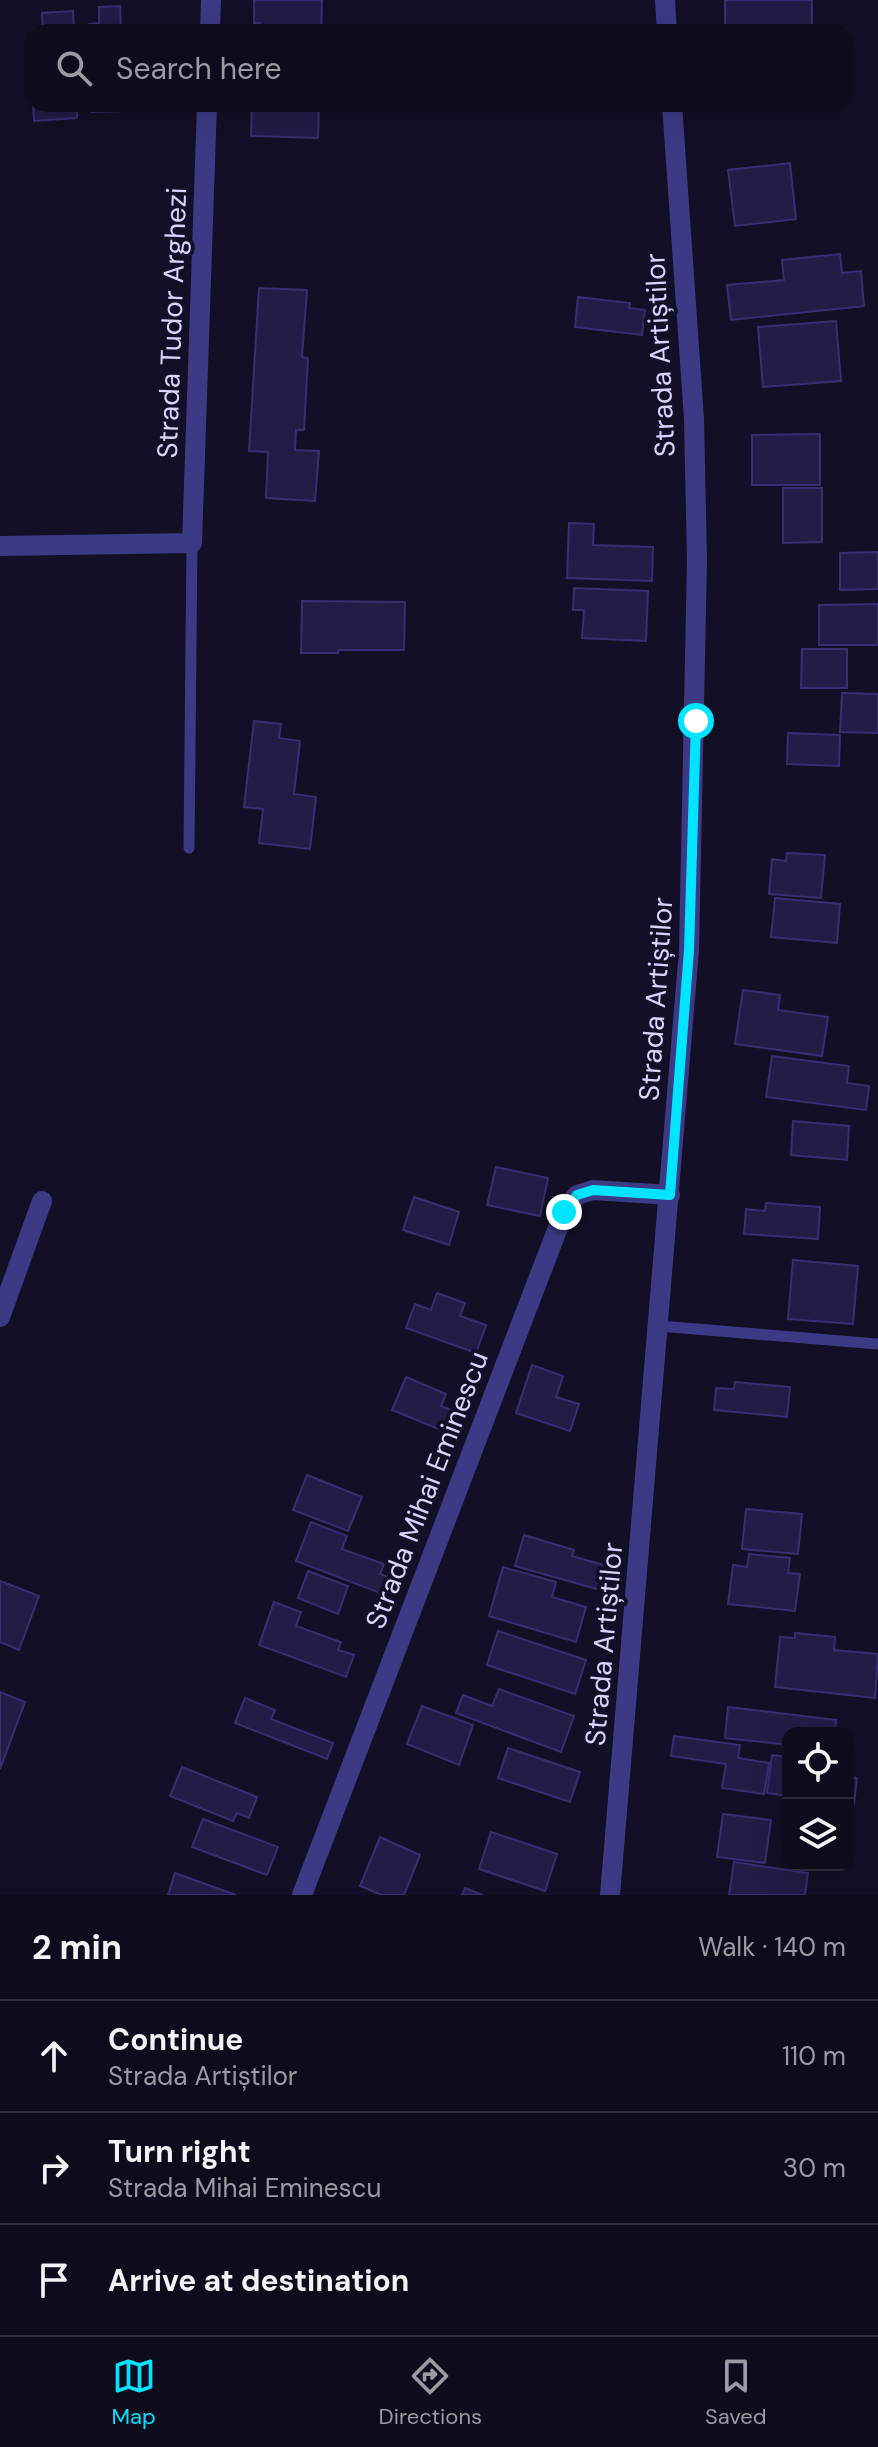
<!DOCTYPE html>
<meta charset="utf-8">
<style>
body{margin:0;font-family:"DM Sans",sans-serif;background:#1c1929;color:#f1f3f6}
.controls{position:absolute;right:24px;bottom:24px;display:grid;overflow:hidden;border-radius:16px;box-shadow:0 8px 32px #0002}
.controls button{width:72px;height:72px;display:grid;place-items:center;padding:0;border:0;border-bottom:2px solid #2e2b3b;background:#0e0b1c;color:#f1f3f6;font:40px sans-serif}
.stop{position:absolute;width:24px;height:24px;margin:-18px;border:6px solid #00e5ff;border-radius:50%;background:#fff}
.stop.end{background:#00e5ff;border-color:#fff;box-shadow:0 2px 8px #0008}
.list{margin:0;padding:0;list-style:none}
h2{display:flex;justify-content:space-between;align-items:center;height:104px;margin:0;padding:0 32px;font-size:34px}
h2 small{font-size:26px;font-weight:400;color:#9b9ba3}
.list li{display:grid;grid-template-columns:52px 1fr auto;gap:24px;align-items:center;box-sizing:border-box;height:112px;padding:0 32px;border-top:2px solid #2e2b3b}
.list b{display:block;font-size:30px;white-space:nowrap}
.list p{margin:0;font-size:26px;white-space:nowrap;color:#9b9ba3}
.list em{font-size:26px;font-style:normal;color:#9b9ba3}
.icon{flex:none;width:44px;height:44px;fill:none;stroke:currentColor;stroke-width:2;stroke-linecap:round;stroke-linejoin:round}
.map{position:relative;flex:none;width:878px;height:1895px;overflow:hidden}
.search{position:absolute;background:#0e0b1c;box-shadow:0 8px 32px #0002;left:24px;right:24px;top:24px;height:88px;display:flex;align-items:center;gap:20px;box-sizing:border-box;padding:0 28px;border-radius:24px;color:#9b9ba3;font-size:30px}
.sheet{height:440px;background:#0e0b1c}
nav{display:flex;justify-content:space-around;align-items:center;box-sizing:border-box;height:112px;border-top:2px solid #2e2b3b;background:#0e0b1c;font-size:22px;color:#9b9ba3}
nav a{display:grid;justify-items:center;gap:4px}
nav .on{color:#00e5ff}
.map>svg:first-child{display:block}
</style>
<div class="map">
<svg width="878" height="1895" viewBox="0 0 878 1895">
<rect width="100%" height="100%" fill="#130f26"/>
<g fill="#241b47" stroke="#3b2d73" stroke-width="2">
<polygon points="254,0 322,0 321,32 259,32 260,23 254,23"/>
<rect x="725" y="0" width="87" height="25"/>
<polygon points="120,6 121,32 90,32 89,24 99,23 99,7"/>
<polygon points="73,11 74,32 43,32 42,13"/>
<polygon points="33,104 77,104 77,118 34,121"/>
<polygon points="92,104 123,104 123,111 92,112"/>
<polygon points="258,104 319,104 318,138 251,136 252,106"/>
<polygon points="790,163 796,219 735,226 728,170"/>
<polygon points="840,254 842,273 861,271 864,306 731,320 727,285 784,280 782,260"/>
<polygon points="259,288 307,290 302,357 308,358 304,430 296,430 295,450 319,451 315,501 266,498 268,452 249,451"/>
<polygon points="578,297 630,303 629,308 645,310 642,335 575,327"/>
<polygon points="836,321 841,381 763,387 758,327"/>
<polygon points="820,434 820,485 752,485 752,435"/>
<polygon points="783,488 822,488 822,542 783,543"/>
<polygon points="569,523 594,524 593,545 653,547 652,581 567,578"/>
<polygon points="878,552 878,589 840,590 840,553"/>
<polygon points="574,588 648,591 646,641 582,638 584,610 573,610"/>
<polygon points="302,601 405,602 404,650 338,650 338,653 301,653"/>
<polygon points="878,604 878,645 819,645 819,605"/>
<polygon points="802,649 847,649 847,688 801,688"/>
<polygon points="842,693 878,694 878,733 840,732"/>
<polygon points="254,721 281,724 279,738 300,741 294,794 316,797 310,849 259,843 263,809 244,807"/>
<polygon points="788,733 840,735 839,766 787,764"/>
<polygon points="787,853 825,855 821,898 769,894 772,859 786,861"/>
<polygon points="775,898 840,904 837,943 771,937"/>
<polygon points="743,990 780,995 778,1010 828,1017 822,1056 735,1044"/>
<polygon points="772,1056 849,1066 847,1083 869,1086 866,1110 766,1097"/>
<polygon points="793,1121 849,1126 847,1160 791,1155"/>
<polygon points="496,1167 548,1178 540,1216 487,1205"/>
<polygon points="414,1197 459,1212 449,1245 403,1230"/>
<polygon points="766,1203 820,1207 818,1239 744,1234 746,1209 765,1211"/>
<polygon points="793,1260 858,1266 853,1324 788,1319"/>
<polygon points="437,1293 465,1303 460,1316 486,1325 476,1353 406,1328 415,1304 431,1310"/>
<polygon points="532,1365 563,1376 556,1397 579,1404 570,1431 516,1413"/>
<polygon points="406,1377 446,1394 441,1406 456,1412 448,1433 392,1410"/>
<polygon points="735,1382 790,1387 787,1417 714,1410 716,1388 734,1389"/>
<polygon points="307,1475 362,1497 348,1531 293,1510"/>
<polygon points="746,1509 802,1514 798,1554 742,1549"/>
<polygon points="311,1522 347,1536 342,1549 384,1564 380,1574 394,1579 388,1596 296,1561"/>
<polygon points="524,1535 574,1550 572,1556 614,1568 607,1592 515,1566"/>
<polygon points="749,1554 790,1558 788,1573 800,1574 795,1611 728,1604 733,1565 747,1567"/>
<polygon points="503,1567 556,1582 552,1597 586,1607 576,1642 489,1616"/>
<polygon points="308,1571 348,1586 338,1614 298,1598"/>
<polygon points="0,1581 39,1596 19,1650 0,1642"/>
<polygon points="274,1602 301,1612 296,1626 341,1642 338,1650 354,1655 346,1677 259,1645"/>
<polygon points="498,1631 586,1660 575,1694 487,1665"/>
<polygon points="795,1633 835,1637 834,1650 878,1654 875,1698 775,1687 780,1637 795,1638"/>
<polygon points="499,1689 574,1716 561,1752 456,1713 463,1695 492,1706"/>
<polygon points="0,1692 25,1702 0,1769"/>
<polygon points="245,1698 275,1710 271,1719 333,1743 327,1759 235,1723"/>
<polygon points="422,1706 473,1725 459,1765 407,1744"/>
<polygon points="728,1707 836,1720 835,1733 788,1733 788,1745 725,1738"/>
<polygon points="674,1736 740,1745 738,1758 769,1763 764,1794 722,1788 726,1764 671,1756"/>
<polygon points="508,1748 580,1772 570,1802 498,1778"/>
<polygon points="772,1755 788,1757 788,1796 767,1793"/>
<polygon points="182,1767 257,1797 249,1818 237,1813 233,1821 170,1796"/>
<polygon points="848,1776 857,1778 854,1804 848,1804"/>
<polygon points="723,1814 771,1820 765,1863 717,1857"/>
<polygon points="203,1819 278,1847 267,1875 192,1847"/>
<polygon points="491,1832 557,1854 545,1891 479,1869"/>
<polygon points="380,1837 420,1855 404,1895 382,1895 360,1886"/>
<polygon points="734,1862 808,1873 805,1895 729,1895"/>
<polygon points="175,1873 236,1895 168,1895"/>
<polygon points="465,1888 483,1895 462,1895"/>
</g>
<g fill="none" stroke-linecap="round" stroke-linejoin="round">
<g stroke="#3d3a85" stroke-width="11">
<polyline points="189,848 192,543"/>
<polyline points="659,1326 878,1344"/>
</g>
<g stroke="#3d3a85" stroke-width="20">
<polyline points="210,32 211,0"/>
<polyline points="0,546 192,543 207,104"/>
<polyline points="0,1317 42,1201"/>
<polyline points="302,1895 564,1212 577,1195 593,1190 670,1195"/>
</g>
<g stroke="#3d3a85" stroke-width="20">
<polyline points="665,0 667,32"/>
<polyline points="610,1895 689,950 697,560 694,419 672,104"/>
</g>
</g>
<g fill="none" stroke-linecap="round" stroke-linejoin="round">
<polyline stroke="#00e5ff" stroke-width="10" points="564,1212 577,1195 593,1190 670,1195 689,950 696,721"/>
</g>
<g text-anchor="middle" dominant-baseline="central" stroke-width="8" stroke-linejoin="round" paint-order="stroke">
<g font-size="28" fill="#d9d4ff" stroke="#130f26">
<text transform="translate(172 323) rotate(-88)">Strada Tudor Arghezi</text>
<text transform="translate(660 355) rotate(-93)">Strada Artiștilor</text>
<text transform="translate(656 999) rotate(-86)">Strada Artiștilor</text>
<text transform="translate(427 1490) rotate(-69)">Strada Mihai Eminescu</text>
<text transform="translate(604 1644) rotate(-85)">Strada Artiștilor</text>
</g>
</g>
</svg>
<div class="controls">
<button><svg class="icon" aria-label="locate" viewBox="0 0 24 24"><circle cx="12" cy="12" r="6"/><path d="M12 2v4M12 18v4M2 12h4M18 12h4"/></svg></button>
<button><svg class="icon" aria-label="layers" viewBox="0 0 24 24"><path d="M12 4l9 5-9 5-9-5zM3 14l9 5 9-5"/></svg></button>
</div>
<div class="stop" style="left:696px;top:721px"></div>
<div class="stop end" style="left:564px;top:1212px"></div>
<div class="search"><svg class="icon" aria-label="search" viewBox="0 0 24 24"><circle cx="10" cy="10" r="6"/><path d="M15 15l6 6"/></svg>Search here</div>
</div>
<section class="sheet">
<h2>2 min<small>Walk · 140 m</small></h2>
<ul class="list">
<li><svg class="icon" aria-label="ahead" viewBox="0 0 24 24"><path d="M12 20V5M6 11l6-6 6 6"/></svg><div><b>Continue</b><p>Strada Artiștilor</p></div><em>110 m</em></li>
<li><svg class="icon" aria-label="right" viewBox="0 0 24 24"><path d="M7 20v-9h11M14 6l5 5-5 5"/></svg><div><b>Turn right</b><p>Strada Mihai Eminescu</p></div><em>30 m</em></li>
<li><svg class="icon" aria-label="arrive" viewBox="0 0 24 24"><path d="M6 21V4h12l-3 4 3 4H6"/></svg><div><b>Arrive at destination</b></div></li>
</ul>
</section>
<nav>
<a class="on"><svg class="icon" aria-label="map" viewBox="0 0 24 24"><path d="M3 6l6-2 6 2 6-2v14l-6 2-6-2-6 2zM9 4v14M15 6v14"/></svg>Map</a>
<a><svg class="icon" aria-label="directions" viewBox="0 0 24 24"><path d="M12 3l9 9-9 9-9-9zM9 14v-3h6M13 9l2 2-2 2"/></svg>Directions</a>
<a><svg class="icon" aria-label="saved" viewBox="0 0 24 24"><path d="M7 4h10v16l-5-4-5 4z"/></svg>Saved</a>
</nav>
